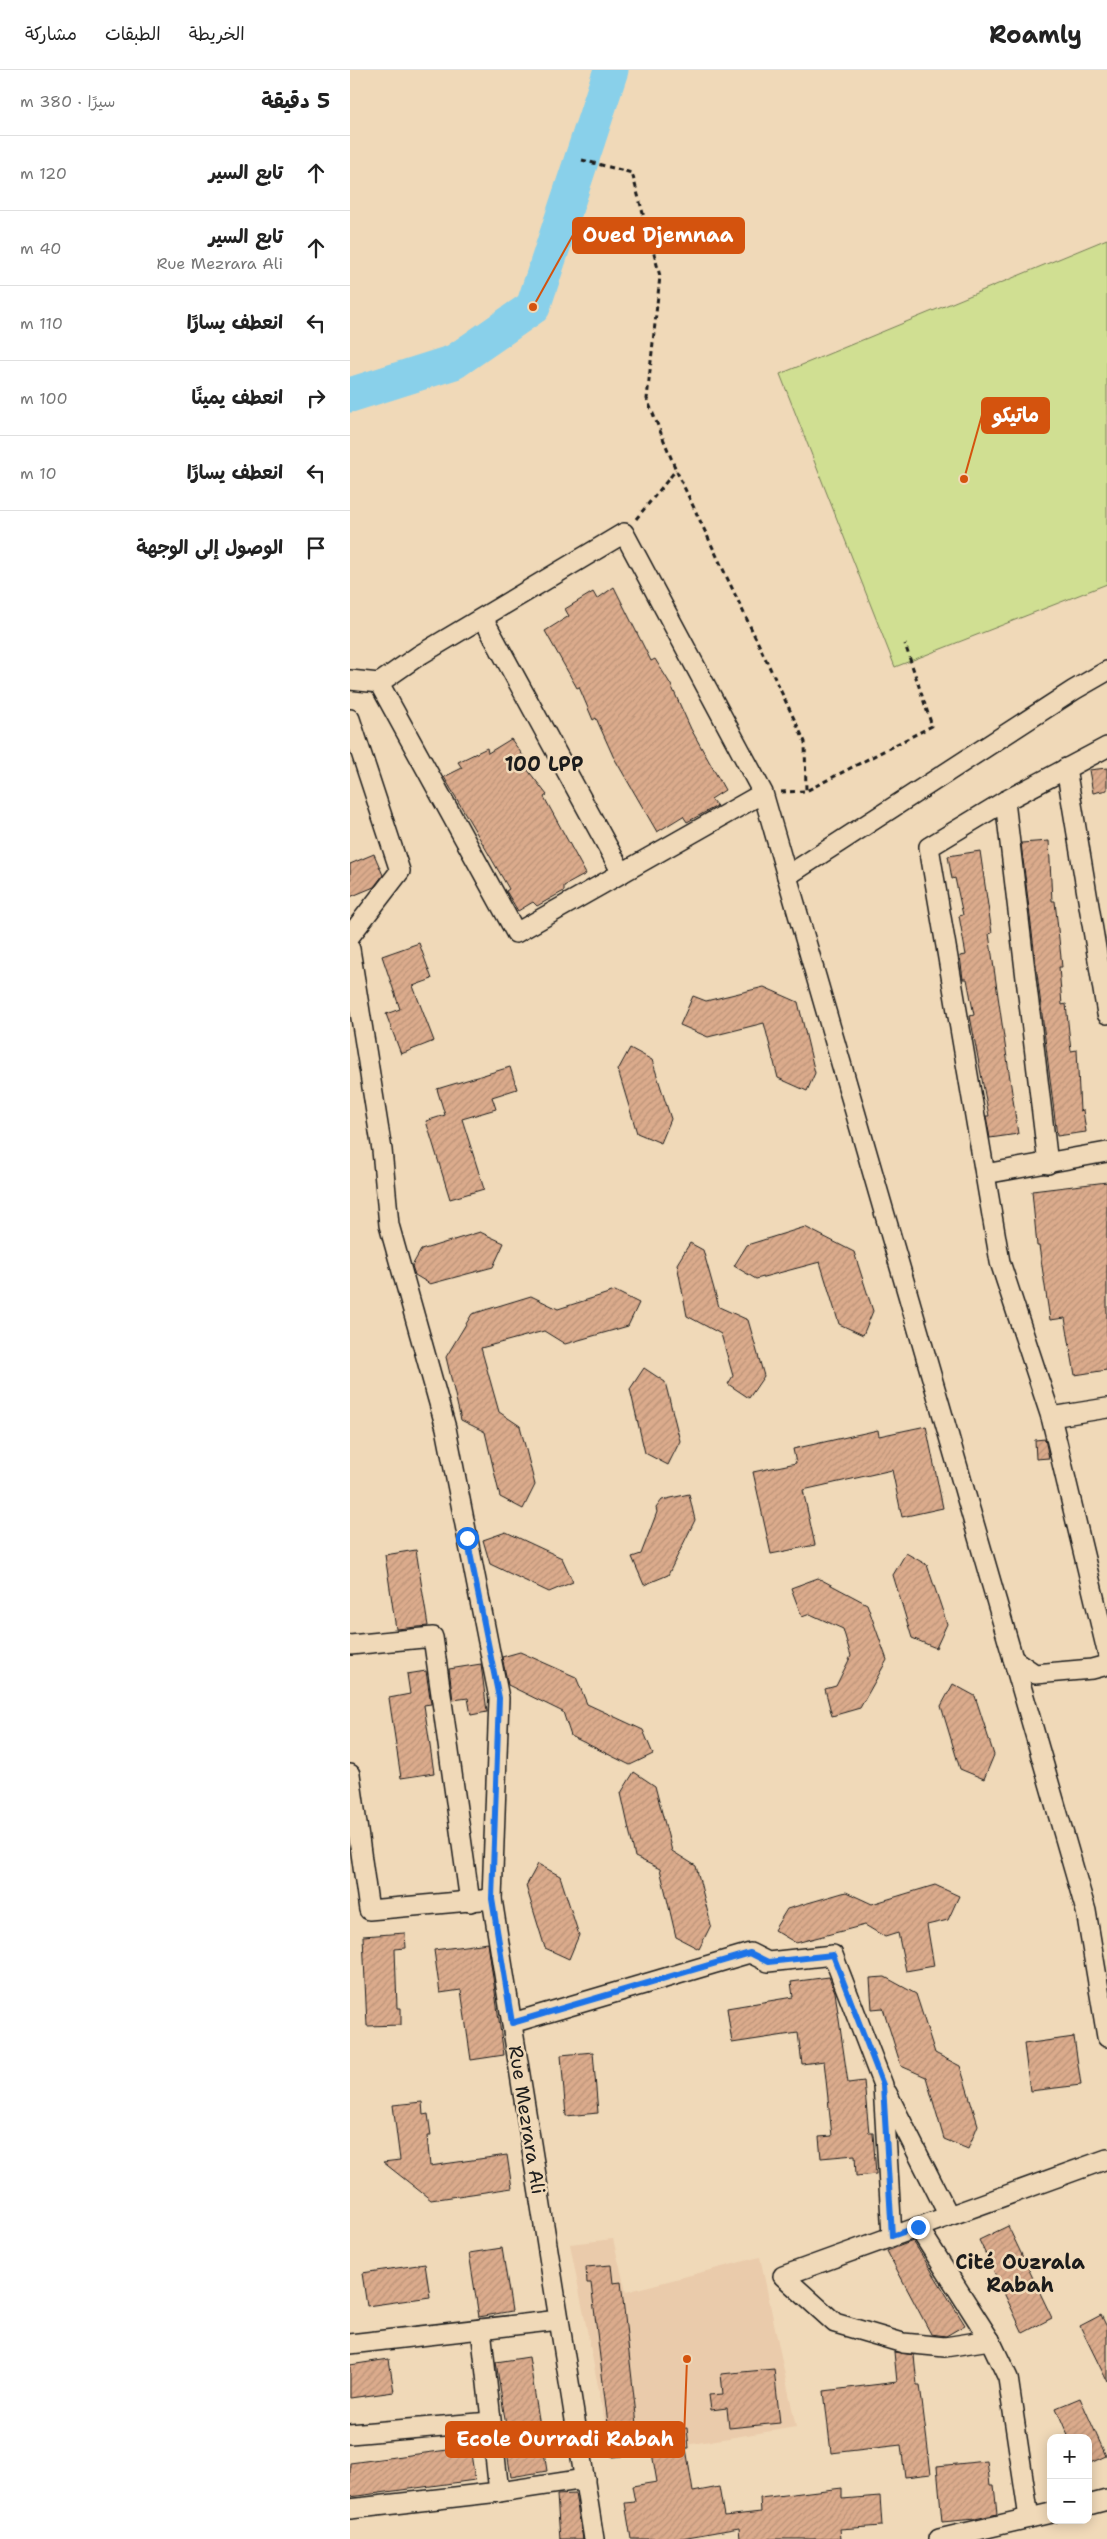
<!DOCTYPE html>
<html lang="ar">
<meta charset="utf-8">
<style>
body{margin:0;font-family:"Shantell Sans","Playpen Sans Arabic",sans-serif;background:#f6f6f6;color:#222;direction:rtl}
.controls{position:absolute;right:15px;bottom:15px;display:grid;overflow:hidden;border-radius:10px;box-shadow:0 2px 12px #0003}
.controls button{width:45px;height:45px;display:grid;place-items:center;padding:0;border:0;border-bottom:1px solid #e0e0e0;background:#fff;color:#222;font:25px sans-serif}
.stop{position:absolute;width:15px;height:15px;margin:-11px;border:4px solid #1a73e8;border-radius:50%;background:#fff}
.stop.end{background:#1a73e8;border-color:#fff;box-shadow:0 1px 5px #0008}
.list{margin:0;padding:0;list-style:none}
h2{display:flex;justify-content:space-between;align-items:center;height:65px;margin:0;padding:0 20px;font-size:21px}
h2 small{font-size:16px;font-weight:400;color:#767676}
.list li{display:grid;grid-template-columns:32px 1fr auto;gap:15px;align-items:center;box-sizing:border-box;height:75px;padding:0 20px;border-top:1px solid #e0e0e0}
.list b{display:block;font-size:19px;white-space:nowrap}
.list p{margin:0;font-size:16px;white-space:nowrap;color:#767676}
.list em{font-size:16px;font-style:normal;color:#767676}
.icon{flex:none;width:28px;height:28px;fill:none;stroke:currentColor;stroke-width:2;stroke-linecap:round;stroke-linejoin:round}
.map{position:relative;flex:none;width:757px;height:2469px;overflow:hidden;direction:ltr}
header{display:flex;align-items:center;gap:30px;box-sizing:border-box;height:70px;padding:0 25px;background:#fff;border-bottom:1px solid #e0e0e0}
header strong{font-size:24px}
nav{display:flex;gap:28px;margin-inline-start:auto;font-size:18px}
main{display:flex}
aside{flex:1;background:#fff}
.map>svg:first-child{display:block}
</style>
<header>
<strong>Roamly</strong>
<nav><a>الخريطة</a><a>الطبقات</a><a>مشاركة</a></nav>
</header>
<main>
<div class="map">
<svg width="757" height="2469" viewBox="0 0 757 2469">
<defs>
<pattern id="building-hatch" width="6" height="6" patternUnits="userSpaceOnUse" patternTransform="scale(1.25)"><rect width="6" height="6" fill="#dbab8c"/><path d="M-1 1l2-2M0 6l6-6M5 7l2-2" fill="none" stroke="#bb9378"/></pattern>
</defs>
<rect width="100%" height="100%" fill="#f0d9b8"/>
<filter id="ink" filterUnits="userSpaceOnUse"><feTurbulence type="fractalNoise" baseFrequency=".02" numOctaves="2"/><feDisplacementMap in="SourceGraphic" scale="10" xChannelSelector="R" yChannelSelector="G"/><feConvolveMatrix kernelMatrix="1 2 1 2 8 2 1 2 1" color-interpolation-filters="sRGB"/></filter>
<g filter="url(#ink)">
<polygon fill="#eacbab" points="263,2169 276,2222 410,2187 446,2357 262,2387 220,2174"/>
<polygon fill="#d0df92" stroke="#767e57" points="757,169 757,514 545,597 430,304"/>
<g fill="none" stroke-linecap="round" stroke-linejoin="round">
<polyline stroke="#89d0ea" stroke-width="35" points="0,325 104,292 183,237 261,0"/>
</g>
<g fill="url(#building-hatch)" stroke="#1c1c1c">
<polygon points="264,517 301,591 305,589 321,615 341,659 375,720 361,729 367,736 337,752 333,746 307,762 263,686 246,648 243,650 229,617 227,618 195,561 219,546 215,539 243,522 247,529"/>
<polygon points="161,669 174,687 170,690 197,725 194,727 236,804 214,816 214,821 187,836 183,832 168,841 156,821 159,819 94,707 112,698 108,692 137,678 138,683"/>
<polygon points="757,698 757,720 743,723 739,700"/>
<polygon points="699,771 702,831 705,831 712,897 709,897 712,935 716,934 721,981 727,980 730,1041 733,1040 736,1062 707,1066 671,773"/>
<polygon points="630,781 642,863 639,864 668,1064 640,1068 636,1046 639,1046 620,946 624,945 617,909 613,909 610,886 616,885 609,846 613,845 605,808 602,809 598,786"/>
<polygon points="24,784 33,805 24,817 0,827 0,794"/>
<polygon points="69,873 82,909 63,916 84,971 51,984 36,944 50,939 32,886"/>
<polygon points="414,917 448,932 465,1003 457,1021 428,1008 414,953 358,967 330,955 343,926 356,931"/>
<polygon points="280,978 302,990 321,1049 311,1073 287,1063 268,1000"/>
<polygon points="160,997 167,1019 142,1027 146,1039 112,1049 134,1119 100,1129 76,1051 95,1045 87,1019"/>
<polygon points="757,1112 757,1300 725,1305 715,1248 700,1250 689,1176 687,1176 682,1121"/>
<polygon points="455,1157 504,1182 523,1241 513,1265 489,1254 470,1192 406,1209 384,1196 397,1175"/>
<polygon points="130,1162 154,1173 143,1197 80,1214 65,1205 62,1196 71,1180"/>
<polygon points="340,1173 353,1180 369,1237 398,1250 414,1306 399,1328 378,1314 383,1306 371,1264 337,1246 327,1194"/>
<polygon points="265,1221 289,1233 278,1256 215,1274 194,1261 131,1278 149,1342 170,1356 185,1415 173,1439 150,1427 135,1362 111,1350 96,1287 122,1244 181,1226 208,1239"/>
<polygon points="294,1298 315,1312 330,1371 318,1395 295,1383 280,1319"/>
<polygon points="576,1356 593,1438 552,1447 542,1400 453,1420 465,1475 421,1484 403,1402 446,1393 443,1379 528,1360 529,1366"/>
<polygon points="695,1369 699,1388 686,1389 685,1370"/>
<polygon points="339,1424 345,1450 318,1505 294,1515 282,1487 291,1484 307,1442 306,1438 312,1430"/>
<polygon points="156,1462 212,1488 223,1512 199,1522 140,1494 133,1470"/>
<polygon points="66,1480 78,1556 46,1559 35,1485"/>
<polygon points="556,1483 577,1495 597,1554 586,1578 562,1568 543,1505"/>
<polygon points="468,1508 517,1534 537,1590 510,1638 482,1646 475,1619 486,1616 501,1586 493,1559 460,1544 452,1547 441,1518"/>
<polygon points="170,1582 226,1607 237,1634 293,1660 303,1684 280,1695 221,1666 213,1642 158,1615 152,1587"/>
<polygon points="131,1594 137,1642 121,1645 118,1628 103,1630 99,1599"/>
<polygon points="76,1601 81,1634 74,1635 84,1703 51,1708 39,1628 60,1624 57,1604"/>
<polygon points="603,1614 625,1626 644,1685 634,1709 610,1699 591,1636"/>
<polygon points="284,1702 305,1716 322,1781 346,1796 361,1855 349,1879 326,1867 310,1799 285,1787 271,1723"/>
<polygon points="188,1794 210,1806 229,1865 219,1889 195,1878 176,1816"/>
<polygon points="585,1815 609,1826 598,1850 577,1855 584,1896 556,1901 548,1863 535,1867 515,1855 446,1873 424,1860 437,1839 496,1822 522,1834"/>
<polygon points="55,1863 56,1878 45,1879 47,1938 51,1938 51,1955 17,1956 13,1866"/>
<polygon points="138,1873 154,1985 121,1990 111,1920 90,1923 84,1880"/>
<polygon points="479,1907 485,1922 498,2013 514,2011 519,2063 523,2063 526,2104 506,2106 505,2085 471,2088 469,2067 482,2066 474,1991 452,1994 448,1963 382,1973 377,1938 443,1927 441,1912"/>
<polygon points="535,1907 566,1924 585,1983 610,1996 628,2055 618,2079 594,2069 576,2007 551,1996 533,1938 522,1939 520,1908"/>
<polygon points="724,1967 731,2015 680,2021 674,1974"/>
<polygon points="243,1982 248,2043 216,2046 211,1985"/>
<polygon points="72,2032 73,2045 78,2044 81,2066 77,2066 80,2096 157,2085 162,2118 81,2130 33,2092 50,2090 43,2035"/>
<polygon points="658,2156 702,2248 673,2263 629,2170"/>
<polygon points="563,2171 615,2255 596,2266 581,2264 537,2181"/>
<polygon points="152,2178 162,2241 129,2247 119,2183"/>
<polygon points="75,2194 80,2227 17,2236 12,2203"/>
<polygon points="261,2195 263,2213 271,2212 288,2363 337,2358 339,2378 336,2378 343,2422 369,2417 374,2446 411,2442 410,2428 492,2418 492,2429 530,2426 532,2456 490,2459 491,2469 390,2469 389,2458 326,2469 281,2469 275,2433 285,2432 282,2416 307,2412 302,2383 262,2387 241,2213 237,2213 236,2197"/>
<polygon points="751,2245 757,2257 757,2311 730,2256"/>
<polygon points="544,2282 564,2285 567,2315 570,2315 581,2404 555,2407 551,2375 481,2383 474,2321 547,2312"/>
<polygon points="179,2287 197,2401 161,2407 153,2356 156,2356 146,2292"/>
<polygon points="39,2289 44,2322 0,2328 0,2295"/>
<polygon points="424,2299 430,2353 379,2358 377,2338 361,2340 359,2325 373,2324 371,2304"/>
<polygon points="730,2328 756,2386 738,2394 738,2368 719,2368 706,2338"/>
<polygon points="120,2377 125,2410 0,2427 0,2393"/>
<polygon points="637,2391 640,2415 644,2415 647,2444 625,2449 592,2452 587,2396"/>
<polygon points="225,2424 233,2469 210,2469 207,2425"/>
</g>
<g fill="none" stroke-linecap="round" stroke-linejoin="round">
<defs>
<g id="street">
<polyline points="133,548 272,803"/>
<polyline points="0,610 29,613"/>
<polyline points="0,649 50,801 0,866"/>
<polyline points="716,698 757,944"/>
<polyline points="413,723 166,863 29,613 68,586 274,463 413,723 736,1841 757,1967"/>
<polyline points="655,731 579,777 650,1192 701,1347 757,1581"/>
<polyline points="437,806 724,620 757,601"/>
<polyline points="0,879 32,1080 39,1155 96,1358 149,1628 142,1829"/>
<polyline points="698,1094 655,731 757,677"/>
<polyline points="635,1104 757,1082"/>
<polyline points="701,1347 757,1338"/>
<polyline points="0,1575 83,1567 120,1832"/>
<polyline points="663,1589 685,1604 742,1599 757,1595"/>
<polyline points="0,1704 19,1840 142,1829 244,2469"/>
<polyline points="162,1953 400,1883 418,1892 483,1885 533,2015 542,2166"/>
<polyline points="537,2023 599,2146"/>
<polyline points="568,2157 640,2270 658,2308 679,2448"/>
<polyline points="131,2259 149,2422 235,2409"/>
<polyline points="640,2270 595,2277 553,2273 485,2253 433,2206 757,2089"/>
<polyline points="0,2274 209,2250"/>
<polyline points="0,2364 140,2352"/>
<polyline points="738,2435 757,2430"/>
<polyline points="0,2439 149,2422"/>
<polyline points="589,2469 701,2443"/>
</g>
</defs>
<use href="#street" stroke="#1c1c1c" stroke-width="22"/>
<g stroke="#1c1c1c" stroke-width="3" stroke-dasharray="5 4" stroke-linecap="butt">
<polyline points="232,90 282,103 310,206 297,329 326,400 455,672 456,721"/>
<polyline points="286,449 326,400"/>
<polyline points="431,722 456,721 582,656 555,574"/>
</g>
<use href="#street" stroke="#f0d9b8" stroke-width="19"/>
</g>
</g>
<g fill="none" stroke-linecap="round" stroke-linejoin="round" filter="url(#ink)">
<polyline stroke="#1a73e8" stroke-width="6" points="117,1468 149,1628 142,1829 162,1953 400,1883 418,1892 483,1885 533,2015 542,2166 568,2157"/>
</g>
<g text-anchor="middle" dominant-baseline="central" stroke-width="5" stroke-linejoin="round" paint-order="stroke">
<g font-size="19" fill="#1c1c1c" stroke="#f0d9b8">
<text transform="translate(177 2050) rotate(81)">Rue Mezrara Ali</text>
</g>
<g font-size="20" font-weight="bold" fill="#1c1c1c" stroke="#f0d9b8">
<text x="194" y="694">100 LPP</text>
<text x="670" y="2192">Cité Ouzrala<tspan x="670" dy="23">Rabah</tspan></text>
</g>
</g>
<path fill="none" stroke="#d4530e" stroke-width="2" d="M183 237L223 165M614 409L632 345M337 2289L334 2369"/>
<g fill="#d4530e" stroke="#f0d9b8" stroke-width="2">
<circle cx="183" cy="237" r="5"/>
<circle cx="614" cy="409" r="5"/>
<circle cx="337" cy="2289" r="5"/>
</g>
<g fill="#d4530e" stroke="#d4530e" stroke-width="2">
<rect x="223" y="148" width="171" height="35" rx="5"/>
<rect x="632" y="328" width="67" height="35" rx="5"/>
<rect x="96" y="2352" width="238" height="35" rx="5"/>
</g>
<g font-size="20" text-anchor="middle" font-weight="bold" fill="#fff">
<text x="308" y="172">Oued Djemnaa</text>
<text x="666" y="352">ماتيكو</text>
<text x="215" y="2376">Ecole Ourradi Rabah</text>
</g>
</svg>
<div class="controls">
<button>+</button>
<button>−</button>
</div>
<div class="stop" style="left:117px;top:1468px"></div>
<div class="stop end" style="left:568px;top:2157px"></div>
</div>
<aside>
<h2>5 دقيقة<small>سيرًا · 380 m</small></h2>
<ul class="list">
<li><svg class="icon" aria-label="ahead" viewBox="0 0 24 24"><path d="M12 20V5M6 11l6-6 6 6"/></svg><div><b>تابع السير</b></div><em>120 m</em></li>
<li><svg class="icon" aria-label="ahead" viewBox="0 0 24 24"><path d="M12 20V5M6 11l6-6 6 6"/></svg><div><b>تابع السير</b><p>Rue Mezrara Ali</p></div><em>40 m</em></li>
<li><svg class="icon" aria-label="left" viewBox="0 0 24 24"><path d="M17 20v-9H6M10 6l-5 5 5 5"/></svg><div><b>انعطف يسارًا</b></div><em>110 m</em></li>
<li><svg class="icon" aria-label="right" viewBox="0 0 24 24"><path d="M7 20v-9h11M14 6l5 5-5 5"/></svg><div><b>انعطف يمينًا</b></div><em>100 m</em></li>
<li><svg class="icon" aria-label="left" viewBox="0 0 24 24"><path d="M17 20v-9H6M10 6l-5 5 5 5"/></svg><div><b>انعطف يسارًا</b></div><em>10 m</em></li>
<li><svg class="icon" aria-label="arrive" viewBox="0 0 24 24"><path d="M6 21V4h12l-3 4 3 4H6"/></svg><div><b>الوصول إلى الوجهة</b></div></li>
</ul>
</aside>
</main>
